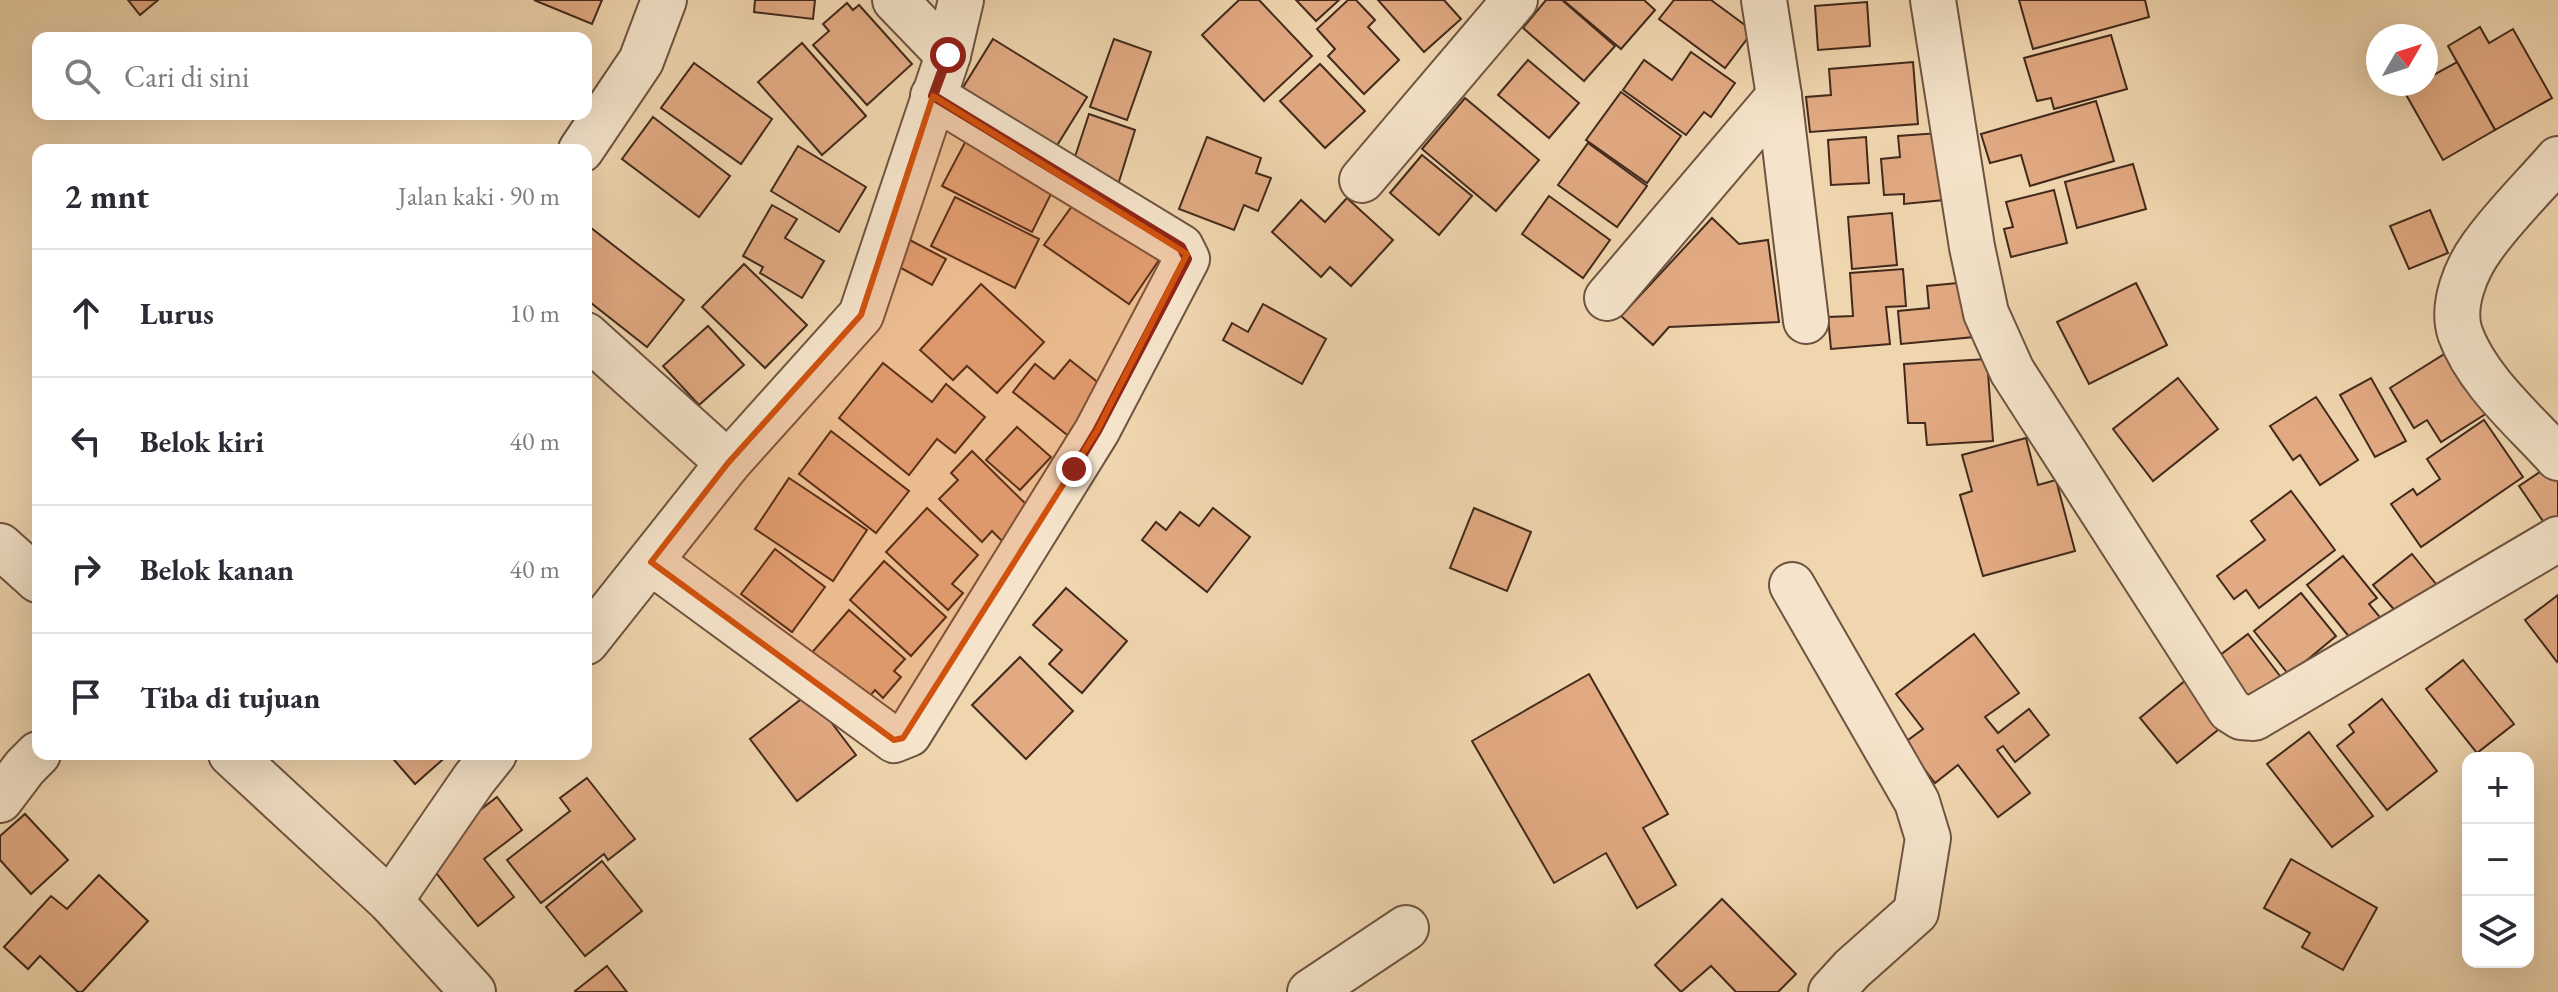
<!DOCTYPE html>
<html lang="id">
<meta charset="utf-8">
<style>
body{margin:0;font-family:"EB Garamond",serif;background:#f7f7f7;color:#2b2b33}
.controls{position:absolute;right:24px;bottom:24px;display:grid;overflow:hidden;border-radius:16px;box-shadow:0 8px 32px #0002}
.controls button{width:72px;height:72px;display:grid;place-items:center;padding:0;border:0;border-bottom:2px solid #e1e1e2;background:#fff;color:#2b2b33;font:40px sans-serif}
.compass{position:absolute;left:2366px;top:24px;width:72px;height:72px;border-radius:50%;background:#fff;box-shadow:0 8px 32px #0002;rotate:51deg}
.stop{position:absolute;width:24px;height:24px;margin:-18px;border:6px solid #8f2418;border-radius:50%;background:#fff}
.stop.end{background:#8f2418;border-color:#fff;box-shadow:0 2px 8px #0008}
.list{margin:0;padding:0;list-style:none}
h2{display:flex;justify-content:space-between;align-items:center;height:104px;margin:0;padding:0 32px;font-size:34px}
h2 small{font-size:26px;font-weight:400;color:#7c7c81}
.list li{display:grid;grid-template-columns:52px 1fr auto;gap:24px;align-items:center;box-sizing:border-box;height:128px;padding:0 32px;border-top:2px solid #e1e1e2}
.list b{display:block;font-size:30px;white-space:nowrap}
.list em{font-size:26px;font-style:normal;color:#7c7c81}
.icon{flex:none;width:44px;height:44px;fill:none;stroke:currentColor;stroke-width:2;stroke-linecap:round;stroke-linejoin:round}
.map{position:relative;flex:none;width:2558px;height:992px;overflow:hidden}
.search{position:absolute;background:#fff;box-shadow:0 8px 32px #0002;left:32px;top:32px;width:560px;height:88px;display:flex;align-items:center;gap:20px;box-sizing:border-box;padding:0 28px;border-radius:16px;color:#7c7c81;font-size:30px}
.panel{position:absolute;background:#fff;box-shadow:0 8px 32px #0002;left:32px;top:144px;width:560px;height:616px;border-radius:16px}
.map>svg:first-child{display:block}
</style>
<div class="map">
<svg width="2558" height="992" viewBox="0 0 2558 992">
<rect width="100%" height="100%" fill="#f0d6af"/>
<filter id="stains"><feTurbulence type="fractalNoise" baseFrequency=".0025" numOctaves="4"/><feColorMatrix values="0 0 0 0 .2 0 0 0 0 .09 0 0 0 0 .02 0 0 0 .5 -.17"/></filter>
<radialGradient id="worn" r=".72"><stop offset=".6" stop-color="#630" stop-opacity="0"/><stop offset="1" stop-color="#630" stop-opacity=".3"/></radialGradient>
<g fill="#e2aa83" stroke="#42291b" stroke-width="2">
<polygon points="128,0 158,0 140,15"/>
<polygon points="534,0 602,0 592,24"/>
<polygon points="755,0 815,0 813,19 754,12"/>
<polygon points="1239,0 1259,0 1312,56 1264,101 1202,35"/>
<polygon points="1296,0 1339,0 1316,21"/>
<polygon points="1348,0 1356,0 1375,20 1368,27 1399,60 1364,94 1328,56 1335,49 1317,29"/>
<polygon points="1378,0 1444,0 1461,19 1424,52"/>
<polygon points="1546,0 1562,0 1615,46 1584,81 1523,28"/>
<polygon points="1563,0 1644,0 1655,10 1621,49"/>
<polygon points="1674,0 1711,0 1753,31 1725,68 1659,19"/>
<polygon points="2019,0 2145,0 2149,17 2033,49"/>
<polygon points="1867,2 1870,46 1818,50 1815,6"/>
<polygon points="847,3 853,10 859,5 912,64 867,105 813,45 829,31 823,24"/>
<polygon points="2480,27 2489,43 2513,29 2552,98 2495,130 2448,46"/>
<polygon points="2111,35 2127,89 2054,109 2051,98 2037,101 2024,58"/>
<polygon points="993,39 1087,97 1056,147 962,89"/>
<polygon points="1114,39 1151,52 1127,120 1090,107"/>
<polygon points="802,43 866,116 822,155 758,82"/>
<polygon points="1691,52 1735,83 1711,117 1704,112 1686,135 1623,90 1644,60 1672,80"/>
<polygon points="1528,60 1579,103 1549,138 1498,95"/>
<polygon points="1913,62 1918,124 1810,132 1806,97 1831,95 1829,69"/>
<polygon points="2457,62 2495,130 2443,160 2404,91 2416,84 2426,84 2426,79"/>
<polygon points="694,63 772,119 741,164 661,108"/>
<polygon points="1320,64 1365,111 1325,148 1280,101"/>
<polygon points="1621,92 1681,136 1647,183 1586,140"/>
<polygon points="1465,98 1539,160 1496,211 1422,149"/>
<polygon points="2096,101 2114,161 2030,186 2021,155 1990,163 1981,134"/>
<polygon points="1089,114 1135,130 1117,188 1070,172"/>
<polygon points="653,117 730,176 699,217 622,159"/>
<polygon points="970,133 1059,178 1032,232 942,186"/>
<polygon points="1939,133 1944,200 1904,204 1904,194 1884,195 1881,159 1900,157 1898,136"/>
<polygon points="1207,137 1261,158 1256,173 1271,178 1258,211 1244,205 1234,230 1179,209"/>
<polygon points="1866,137 1869,183 1831,185 1828,140"/>
<polygon points="1588,143 1647,186 1617,227 1558,185"/>
<polygon points="798,146 866,187 839,232 771,191"/>
<polygon points="1422,155 1472,196 1439,235 1390,193"/>
<polygon points="2133,164 2146,209 2077,228 2065,182"/>
<polygon points="2054,190 2067,243 2011,257 2004,229 2013,227 2006,202"/>
<polygon points="1549,196 1610,240 1583,278 1522,234"/>
<polygon points="955,197 1039,239 1015,288 931,246"/>
<polygon points="1347,198 1393,240 1351,286 1330,267 1321,277 1272,232 1301,200 1325,222"/>
<polygon points="1075,202 1159,260 1129,304 1044,245"/>
<polygon points="772,205 797,219 785,238 824,261 802,298 760,273 763,267 743,256"/>
<polygon points="2430,210 2448,253 2409,269 2390,226"/>
<polygon points="1892,213 1897,265 1852,269 1848,217"/>
<polygon points="1712,218 1739,244 1768,240 1779,322 1669,327 1653,345 1621,316"/>
<polygon points="586,224 684,300 647,347 586,299"/>
<polygon points="904,237 946,259 932,285 890,262"/>
<polygon points="744,264 807,325 765,368 702,307"/>
<polygon points="1903,269 1906,306 1886,307 1890,344 1831,349 1828,317 1853,316 1850,273"/>
<polygon points="1968,282 1974,337 1901,344 1898,311 1929,308 1927,286"/>
<polygon points="2136,283 2167,345 2089,384 2057,322"/>
<polygon points="981,284 1044,342 997,393 967,366 953,380 920,350"/>
<polygon points="1263,304 1326,339 1302,384 1223,340 1232,323 1248,332"/>
<polygon points="708,326 744,365 699,405 663,366"/>
<polygon points="2454,348 2492,410 2441,442 2427,420 2414,428 2390,388"/>
<polygon points="1987,359 1993,441 1927,445 1925,423 1908,423 1904,364"/>
<polygon points="1070,360 1105,388 1076,442 1013,392 1035,364 1054,379"/>
<polygon points="883,363 932,402 946,384 985,417 955,453 937,439 909,475 839,418"/>
<polygon points="2178,378 2218,429 2153,481 2113,429"/>
<polygon points="2371,378 2406,441 2375,457 2340,395"/>
<polygon points="2316,397 2358,460 2320,485 2300,455 2293,460 2270,426"/>
<polygon points="2484,420 2523,477 2421,547 2391,504 2413,489 2417,495 2440,479 2427,459"/>
<polygon points="1017,427 1051,457 1020,490 986,460"/>
<polygon points="831,431 909,491 876,533 799,474"/>
<polygon points="2026,438 2038,485 2056,480 2075,551 1983,576 1960,495 1972,491 1962,455"/>
<polygon points="972,451 1039,517 1004,543 992,531 982,542 939,499 958,480 951,473"/>
<polygon points="2550,465 2558,477 2558,528 2551,533 2519,486"/>
<polygon points="789,478 867,530 833,581 755,529"/>
<polygon points="2291,491 2335,550 2259,608 2246,590 2234,599 2217,576 2265,540 2251,521"/>
<polygon points="927,508 978,555 952,584 963,593 948,610 886,552"/>
<polygon points="1213,508 1250,537 1207,592 1142,540 1156,522 1166,530 1180,512 1199,526"/>
<polygon points="1474,508 1531,532 1507,591 1450,568"/>
<polygon points="775,549 825,587 792,632 741,594"/>
<polygon points="2412,554 2440,589 2402,619 2373,585"/>
<polygon points="2343,556 2377,598 2369,604 2383,621 2355,644 2307,585"/>
<polygon points="884,561 946,617 911,656 850,600"/>
<polygon points="1066,588 1127,641 1082,693 1049,664 1062,650 1033,625"/>
<polygon points="2301,593 2336,636 2289,675 2254,631"/>
<polygon points="2558,595 2558,661 2557,662 2525,620"/>
<polygon points="849,610 905,659 894,671 901,677 883,698 875,690 863,704 809,656"/>
<polygon points="1974,634 2019,693 1985,717 1998,733 2029,709 2049,735 2015,762 2003,746 1997,750 2030,793 1998,817 1958,765 1935,783 1904,743 1923,729 1896,694"/>
<polygon points="2248,634 2280,676 2244,704 2211,662"/>
<polygon points="1020,657 1073,711 1026,759 972,705"/>
<polygon points="2463,660 2514,724 2477,753 2426,689"/>
<polygon points="1589,674 1668,814 1643,828 1676,885 1637,908 1606,853 1554,883 1472,741"/>
<polygon points="2192,675 2229,721 2177,763 2140,718"/>
<polygon points="809,693 856,755 797,801 750,739"/>
<polygon points="2382,699 2437,771 2387,810 2337,746 2354,732 2349,725"/>
<polygon points="2309,732 2373,816 2332,847 2267,764"/>
<polygon points="389,754 449,754 415,784"/>
<polygon points="587,778 635,839 608,860 604,854 541,903 507,860 570,811 560,798"/>
<polygon points="497,797 522,830 484,859 514,897 478,926 422,855"/>
<polygon points="25,814 68,860 31,894 0,860 0,836"/>
<polygon points="2291,859 2377,908 2343,970 2302,947 2310,933 2264,908"/>
<polygon points="602,861 642,911 585,956 546,907"/>
<polygon points="99,875 148,921 82,992 78,992 40,956 28,969 4,947 51,896 67,909"/>
<polygon points="1722,899 1796,974 1778,992 1736,992 1711,966 1681,992 1655,965"/>
<polygon points="607,966 627,992 576,992 575,991"/>
</g>
<g fill="none" stroke-linecap="round" stroke-linejoin="round">
<defs>
<g id="minor">
<polyline points="895,0 948,55"/>
<polyline points="1764,0 1779,96 1806,321"/>
<polyline points="1933,0 1972,247 1986,313 2012,371 2230,710 2241,717 2254,718 2558,539"/>
<polyline points="581,150 641,61 664,0"/>
<path d="M2558 159C2533 188 2504 216 2482 247 2466 269 2451 305 2460 333 2477 381 2525 421 2558 458"/>
<polyline points="1362,180 1515,0"/>
<polyline points="1607,298 1779,96"/>
<polyline points="586,335 728,463"/>
<polyline points="0,546 38,580"/>
<polyline points="651,562 894,740 909,734 1097,431 1187,259 1181,247 933,96"/>
<polyline points="1792,585 1917,802 1928,838 1916,912 1852,969 1831,992"/>
<polyline points="586,642 728,463 861,315 948,55 961,0"/>
<polyline points="231,754 390,901 473,992"/>
<polyline points="0,800 25,767 38,754"/>
<polyline points="390,901 474,779 494,754"/>
<polyline points="1310,992 1406,928"/>
</g>
</defs>
<use href="#minor" stroke="#6e5440" stroke-width="48"/>
<use href="#minor" stroke="#f5e4cb" stroke-width="44"/>
</g>
<g fill="none" stroke-linecap="round" stroke-linejoin="round">
<polyline stroke="#8f2418" stroke-width="10" points="948,55 933,96 1181,247 1187,259 1097,431 1074,469"/>
</g>
<path fill="#cf520e" fill-opacity="0.2" stroke="#cf520e" stroke-width="6" stroke-linejoin="round" d="M933 96 1187 254 1097 431 903 738 894 740 651 562 728 463 861 315Z"/>
<rect width="100%" height="100%" filter="url(#stains)"/>
<rect width="100%" height="100%" fill="url(#worn)"/>
</svg>
<div class="controls">
<button>+</button>
<button>−</button>
<button><svg class="icon" aria-label="layers" viewBox="0 0 24 24"><path d="M12 4l9 5-9 5-9-5zM3 14l9 5 9-5"/></svg></button>
</div>
<svg class="compass" viewBox="-18 -18 36 36"><path d="M0-13l5 13h-10z" fill="#e53935"/><path d="M0 13l5-13h-10z" fill="#7c7c81"/></svg>
<div class="stop" style="left:948px;top:55px"></div>
<div class="stop end" style="left:1074px;top:469px"></div>
<div class="search"><svg class="icon" aria-label="search" viewBox="0 0 24 24"><circle cx="10" cy="10" r="6"/><path d="M15 15l6 6"/></svg>Cari di sini</div>
<section class="panel">
<h2>2 mnt<small>Jalan kaki · 90 m</small></h2>
<ul class="list">
<li><svg class="icon" aria-label="ahead" viewBox="0 0 24 24"><path d="M12 20V5M6 11l6-6 6 6"/></svg><div><b>Lurus</b></div><em>10 m</em></li>
<li><svg class="icon" aria-label="left" viewBox="0 0 24 24"><path d="M17 20v-9H6M10 6l-5 5 5 5"/></svg><div><b>Belok kiri</b></div><em>40 m</em></li>
<li><svg class="icon" aria-label="right" viewBox="0 0 24 24"><path d="M7 20v-9h11M14 6l5 5-5 5"/></svg><div><b>Belok kanan</b></div><em>40 m</em></li>
<li><svg class="icon" aria-label="arrive" viewBox="0 0 24 24"><path d="M6 21V4h12l-3 4 3 4H6"/></svg><div><b>Tiba di tujuan</b></div></li>
</ul>
</section>
</div>
